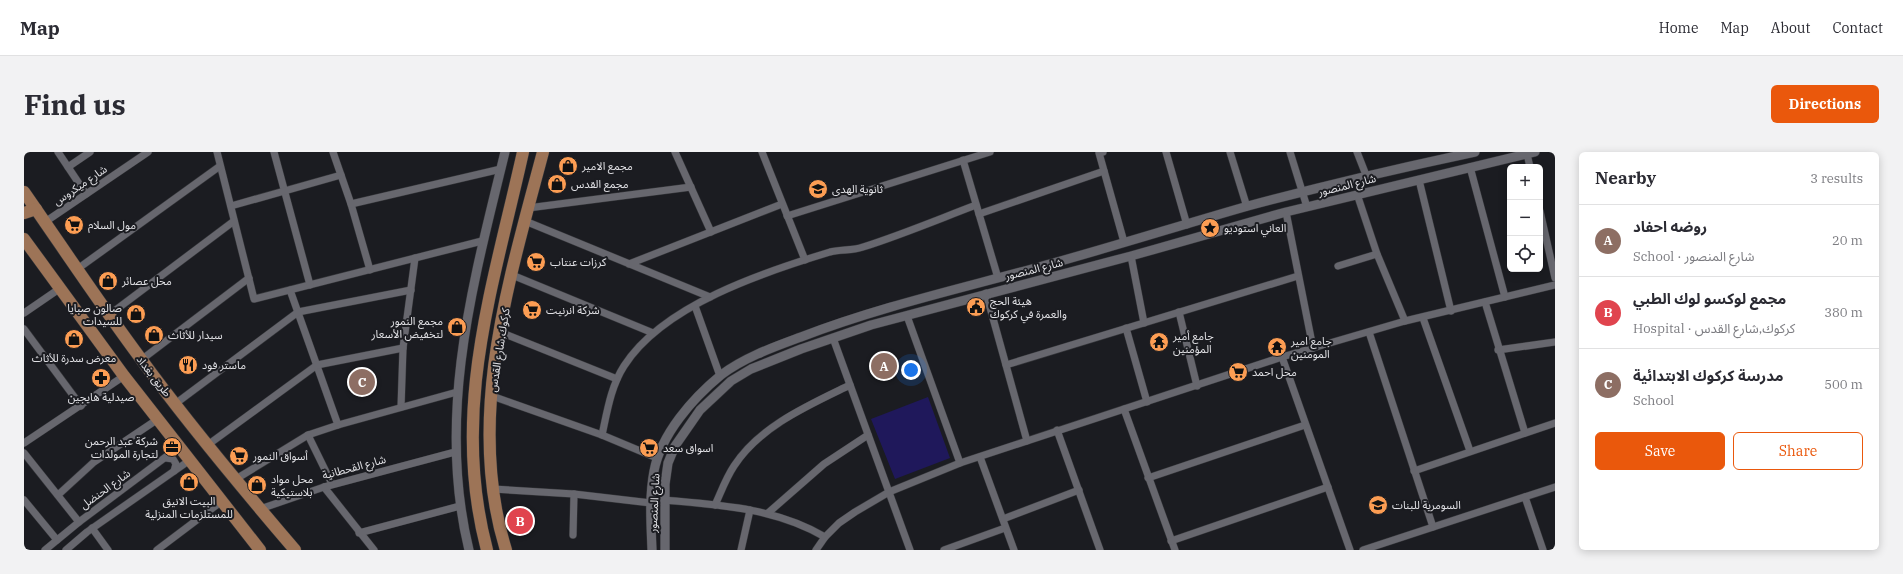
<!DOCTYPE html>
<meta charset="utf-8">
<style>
body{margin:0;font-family:"IBM Plex Serif","Noto Sans Arabic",serif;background:#f2f2f3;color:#2b2b33}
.controls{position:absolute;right:12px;top:12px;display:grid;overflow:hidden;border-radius:6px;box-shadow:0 2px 10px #0003}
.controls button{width:36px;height:36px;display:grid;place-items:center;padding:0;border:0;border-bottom:1px solid #e1e1e2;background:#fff;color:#2b2b33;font:20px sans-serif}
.you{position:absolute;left:887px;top:218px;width:14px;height:14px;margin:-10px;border:3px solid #fff;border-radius:50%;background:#1a73e8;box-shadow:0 0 0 6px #1a73e833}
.badge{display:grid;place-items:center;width:26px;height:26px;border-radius:50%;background:#ea580c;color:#fff;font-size:13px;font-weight:700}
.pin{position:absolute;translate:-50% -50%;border:2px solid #fff;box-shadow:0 1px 4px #0006}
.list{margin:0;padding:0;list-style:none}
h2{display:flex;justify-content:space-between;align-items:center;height:52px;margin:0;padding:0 16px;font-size:17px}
h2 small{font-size:13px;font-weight:400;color:#7c7c81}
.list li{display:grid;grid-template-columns:26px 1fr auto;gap:12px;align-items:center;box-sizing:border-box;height:72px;padding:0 16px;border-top:1px solid #e1e1e2}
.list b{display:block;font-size:15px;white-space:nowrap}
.list p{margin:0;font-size:13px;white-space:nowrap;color:#7c7c81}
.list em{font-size:13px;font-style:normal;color:#7c7c81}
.actions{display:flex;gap:8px;padding:12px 16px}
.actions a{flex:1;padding:9px 0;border:1px solid #ea580c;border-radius:6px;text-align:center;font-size:14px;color:#ea580c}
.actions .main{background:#ea580c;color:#fff}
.icon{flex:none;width:22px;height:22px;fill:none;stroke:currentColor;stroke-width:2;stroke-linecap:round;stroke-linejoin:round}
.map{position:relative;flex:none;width:1531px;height:398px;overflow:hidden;border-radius:6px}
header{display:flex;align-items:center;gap:24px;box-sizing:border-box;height:56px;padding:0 20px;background:#fff;border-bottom:1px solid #e1e1e2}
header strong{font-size:19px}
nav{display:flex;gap:22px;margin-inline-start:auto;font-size:14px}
.intro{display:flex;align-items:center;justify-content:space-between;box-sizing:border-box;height:96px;padding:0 24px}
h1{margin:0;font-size:28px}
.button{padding:10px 18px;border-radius:6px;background:#ea580c;color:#fff;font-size:14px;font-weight:700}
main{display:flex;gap:24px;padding:0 24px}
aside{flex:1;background:#fff;border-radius:6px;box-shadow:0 2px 10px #0003}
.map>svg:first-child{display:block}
</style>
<header>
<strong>Map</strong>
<nav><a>Home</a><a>Map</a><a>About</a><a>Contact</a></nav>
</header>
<div class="intro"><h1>Find us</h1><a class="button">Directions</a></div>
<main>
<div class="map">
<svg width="1531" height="398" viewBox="0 0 1531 398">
<rect width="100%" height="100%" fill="#1b1c21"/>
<polygon fill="#1f185b" points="904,245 926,306 871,327 847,267"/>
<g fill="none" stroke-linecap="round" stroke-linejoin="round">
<defs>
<g id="minor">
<polyline points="34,0 62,42"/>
<polyline points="193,0 230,147 458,89"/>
<polyline points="250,0 286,133"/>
<polyline points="309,0 327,52 346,118"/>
<polyline points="651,0 687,80"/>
<polyline points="738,0 781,108"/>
<polyline points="1079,0 1075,1 1100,90"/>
<polyline points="1142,0 1163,73"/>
<polyline points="1206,0 1223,55"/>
<polyline points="1266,0 1283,55"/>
<polyline points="1333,0 1342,23"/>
<polyline points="1503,2 1506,15"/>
<polyline points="939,8 974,126"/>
<polyline points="44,15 66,0"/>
<polyline points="1446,15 1481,145"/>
<polyline points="1395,28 1427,159"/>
<polyline points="1333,42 1353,102 1381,169"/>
<polyline points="327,52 477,17"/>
<polyline points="207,54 317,23"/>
<polyline points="504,56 667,35"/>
<polyline points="1516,59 1531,126"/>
<polyline points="1262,60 1289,196"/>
<polyline points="955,62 1080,19"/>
<polyline points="763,64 966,0"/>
<polyline points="501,69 686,145"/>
<polyline points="21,70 124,0"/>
<polyline points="1107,104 1120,171"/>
<polyline points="605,112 758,52"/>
<polyline points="1314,114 1353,102"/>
<polyline points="52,118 196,14"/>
<polyline points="488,123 629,181"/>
<polyline points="266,138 314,273"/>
<polyline points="962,141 1003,289"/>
<polyline points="1461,150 1501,281"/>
<polyline points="671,154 696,224"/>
<polyline points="1155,160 1173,234"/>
<polyline points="0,161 35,137"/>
<polyline points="85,163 210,69"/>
<polyline points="883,164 936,311"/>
<polyline points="1399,166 1446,299"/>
<polyline points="1102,176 1123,250"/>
<polyline points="0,177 57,254"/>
<polyline points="476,180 593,227"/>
<polyline points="1345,180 1409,375"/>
<polyline points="809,186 886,398"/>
<polyline points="1474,198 1531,190"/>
<polyline points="1258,205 1326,398"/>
<polyline points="117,208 225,126"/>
<polyline points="982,213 1274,124"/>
<polyline points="468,244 578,283 633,306"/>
<polyline points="151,252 274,160 387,138"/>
<polyline points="377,255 379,196 391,106"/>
<polyline points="1100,257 1151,398"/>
<polyline points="1033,278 1076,398"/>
<polyline points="284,283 308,332"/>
<path d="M578 283C583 260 587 234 600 214 639 153 740 120 806 100 817 97 828 99 839 95 877 83 915 67 952 53"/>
<polyline points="0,291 100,224"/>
<polyline points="185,292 293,213 379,196"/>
<polyline points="0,301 55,370"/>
<polyline points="956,305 990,398"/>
<polyline points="142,306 149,307 152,312 150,319"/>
<polyline points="1390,319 1531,271"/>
<polyline points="1124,326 1281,273"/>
<polyline points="212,327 284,283 314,273 433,240"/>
<polyline points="300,335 350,398"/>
<polyline points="469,337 550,342 627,351"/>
<polyline points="34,343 70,310 134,267"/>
<polyline points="1501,345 1519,398"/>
<polyline points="0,348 33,388"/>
<path d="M640 348C696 353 752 356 801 385"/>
<path d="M691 353C697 340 702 326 710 314 736 274 785 253 826 233"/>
<polyline points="236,357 300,335 431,300"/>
<polyline points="744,361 800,312 844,283"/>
<polyline points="979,367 1055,338"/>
<polyline points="68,376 84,398"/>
<polyline points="335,381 436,354"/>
<polyline points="549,383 550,342"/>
<polyline points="1147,389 1304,335"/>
<polyline points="21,398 55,370 155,295"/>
<polyline points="42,398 63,380 166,308"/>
<polyline points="133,398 198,349"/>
<polyline points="717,398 726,358"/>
<polyline points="792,398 801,385 815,371 831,360 865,340 936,311 1258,205 1381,169 1531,133"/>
<polyline points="920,398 981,376"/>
<polyline points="1339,398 1531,335"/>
</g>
<g id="tertiary">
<path d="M445 398C412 263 449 131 481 0"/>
<path d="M628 398C627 372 625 345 630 319 637 282 669 246 697 223 721 205 750 195 777 185 855 155 935 137 1015 115 1085 96 1154 74 1224 54 1299 34 1375 16 1451 0"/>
<polyline points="641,398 641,332 644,311 651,294 676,258 707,229 727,217 777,197 847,173 1107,104 1262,60 1511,0"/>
</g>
<g id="primary">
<path d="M0 40C39 96 76 152 117 207 165 273 218 336 271 398"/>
<polyline points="0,61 12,57"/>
<polyline points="0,87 100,224 236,398"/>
<path d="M463 398C426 259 469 135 499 0"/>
<path d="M482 398C441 267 485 128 519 0"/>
</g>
</defs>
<use href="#minor" stroke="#36373b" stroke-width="8"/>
<use href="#tertiary" stroke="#36373b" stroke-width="10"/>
<use href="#primary" stroke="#36373b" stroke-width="13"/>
<use href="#minor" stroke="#67676e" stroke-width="7"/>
<use href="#tertiary" stroke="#67676e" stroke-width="9"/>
<use href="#primary" stroke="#9d7457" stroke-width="12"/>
</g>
<defs>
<symbol id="shop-disc" viewBox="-11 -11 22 22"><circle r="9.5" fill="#fc9d53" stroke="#1b1c21"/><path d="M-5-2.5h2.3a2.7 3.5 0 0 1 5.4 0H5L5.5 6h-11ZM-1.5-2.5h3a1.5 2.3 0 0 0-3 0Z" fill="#111"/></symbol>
<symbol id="school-disc" viewBox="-11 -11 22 22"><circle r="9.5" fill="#fc9d53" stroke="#1b1c21"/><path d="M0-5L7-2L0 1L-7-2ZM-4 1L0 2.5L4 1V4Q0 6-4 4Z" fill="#111"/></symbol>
<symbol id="supermarket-disc" viewBox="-11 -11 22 22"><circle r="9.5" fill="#fc9d53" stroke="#1b1c21"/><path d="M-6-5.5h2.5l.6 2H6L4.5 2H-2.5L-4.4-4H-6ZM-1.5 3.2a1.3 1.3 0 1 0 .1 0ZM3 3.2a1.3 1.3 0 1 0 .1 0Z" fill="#111"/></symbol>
<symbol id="sight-disc" viewBox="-11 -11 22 22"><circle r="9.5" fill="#fc9d53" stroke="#1b1c21"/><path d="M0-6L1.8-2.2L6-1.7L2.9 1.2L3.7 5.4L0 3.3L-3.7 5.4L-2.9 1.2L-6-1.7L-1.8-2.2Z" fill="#111"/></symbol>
<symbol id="civic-disc" viewBox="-11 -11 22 22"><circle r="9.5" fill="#fc9d53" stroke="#1b1c21"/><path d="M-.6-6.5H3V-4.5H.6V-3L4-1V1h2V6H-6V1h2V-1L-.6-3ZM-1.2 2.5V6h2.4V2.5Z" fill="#111"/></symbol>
<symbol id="temple-disc" viewBox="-11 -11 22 22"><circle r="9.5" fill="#fc9d53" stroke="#1b1c21"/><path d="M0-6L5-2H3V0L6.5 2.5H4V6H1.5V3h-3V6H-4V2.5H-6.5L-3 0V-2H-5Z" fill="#111"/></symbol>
<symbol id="restaurant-disc" viewBox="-11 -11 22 22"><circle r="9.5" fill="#fc9d53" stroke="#1b1c21"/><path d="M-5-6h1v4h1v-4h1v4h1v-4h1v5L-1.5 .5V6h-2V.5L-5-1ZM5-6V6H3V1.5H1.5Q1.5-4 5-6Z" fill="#111"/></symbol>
<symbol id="pharmacy-disc" viewBox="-11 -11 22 22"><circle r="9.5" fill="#fc9d53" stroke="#1b1c21"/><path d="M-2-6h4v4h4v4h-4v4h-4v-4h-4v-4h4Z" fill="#111"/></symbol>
<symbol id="office-disc" viewBox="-11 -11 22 22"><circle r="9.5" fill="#fc9d53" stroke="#1b1c21"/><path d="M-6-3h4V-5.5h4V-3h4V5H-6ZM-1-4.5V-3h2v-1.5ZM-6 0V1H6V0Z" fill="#111"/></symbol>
</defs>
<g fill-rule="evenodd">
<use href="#shop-disc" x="533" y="3" width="22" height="22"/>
<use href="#shop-disc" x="522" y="21" width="22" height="22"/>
<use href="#school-disc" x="783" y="26" width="22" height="22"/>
<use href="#supermarket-disc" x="39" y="62" width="22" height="22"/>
<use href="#sight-disc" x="1175" y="65" width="22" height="22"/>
<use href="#supermarket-disc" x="501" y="99" width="22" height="22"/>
<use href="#shop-disc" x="73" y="118" width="22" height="22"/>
<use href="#civic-disc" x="941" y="144" width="22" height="22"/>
<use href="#supermarket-disc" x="497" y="147" width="22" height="22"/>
<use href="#shop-disc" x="101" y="151" width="22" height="22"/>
<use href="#shop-disc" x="422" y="164" width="22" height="22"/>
<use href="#shop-disc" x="119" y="172" width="22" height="22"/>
<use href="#shop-disc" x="39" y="176" width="22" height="22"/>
<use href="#temple-disc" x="1124" y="179" width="22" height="22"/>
<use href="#temple-disc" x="1242" y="184" width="22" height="22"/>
<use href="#restaurant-disc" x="153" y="202" width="22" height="22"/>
<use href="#supermarket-disc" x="1203" y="209" width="22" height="22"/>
<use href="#pharmacy-disc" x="66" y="215" width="22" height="22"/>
<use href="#office-disc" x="137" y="284" width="22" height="22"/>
<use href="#supermarket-disc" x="614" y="285" width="22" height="22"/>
<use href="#supermarket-disc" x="204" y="293" width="22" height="22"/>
<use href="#shop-disc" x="154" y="319" width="22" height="22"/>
<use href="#shop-disc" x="222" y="322" width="22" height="22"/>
<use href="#school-disc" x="1343" y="342" width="22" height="22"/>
</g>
<g text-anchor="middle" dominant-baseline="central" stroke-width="4" stroke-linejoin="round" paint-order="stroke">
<g font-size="11" fill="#e1e1e5" stroke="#1b1c21" text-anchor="start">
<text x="558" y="14">مجمع الامير</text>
<text x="547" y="32">مجمع القدس</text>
<text x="808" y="37">ثانوية الهدى</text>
<text x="64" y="73">مول السلام</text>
<text x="1200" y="76">العاني استوديو</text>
<text x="526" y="110">كرزات عنتاب</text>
<text x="98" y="129">محل عصائر</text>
<text x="966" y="149">هيئة الحج<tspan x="966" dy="13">والعمرة في كركوك</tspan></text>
<text x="98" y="156" text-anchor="end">صالون صبايا<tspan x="98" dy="13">للسيدات</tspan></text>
<text x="522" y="158">شركة انرنيت</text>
<text x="419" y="169" text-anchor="end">مجمع النمور<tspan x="419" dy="13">لتخفيض الأسعار</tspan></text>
<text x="144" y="183">سيدار للأثاث</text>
<text x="1149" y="184">جامع أمير<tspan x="1149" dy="13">المؤمنين</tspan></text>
<text x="1267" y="189">جامع امير<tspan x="1267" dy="13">المومنين</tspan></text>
<text x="50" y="206" text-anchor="middle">معرض سدرة للأثاث</text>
<text x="178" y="213">ماستر فود</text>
<text x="1228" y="220">محل احمد</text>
<text x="77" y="245" text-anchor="middle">صيدلية هايجين</text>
<text x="134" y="289" text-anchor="end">شركة عبد الرحمن<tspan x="134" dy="13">لتجارة المولدات</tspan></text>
<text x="639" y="296">اسواق سعد</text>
<text x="229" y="304">أسواق النمور</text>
<text x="247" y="327">محل مواد<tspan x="247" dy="13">بلاستيكية</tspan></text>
<text x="165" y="349" text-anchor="middle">البيت الانيق<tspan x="165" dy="13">للمستلزمات المنزلية</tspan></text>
<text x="1368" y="353">السومرية للبنات</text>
</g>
<g font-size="11" fill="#e1e1e5" stroke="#1b1c21">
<text transform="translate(56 33) rotate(-34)">شارع ميكروس</text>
<text transform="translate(1323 33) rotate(-14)">شارع المنصور</text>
<text transform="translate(1010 117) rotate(-14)">شارع المنصور</text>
<text transform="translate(475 198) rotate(-81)">كركوك,شارع القدس</text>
<text transform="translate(130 224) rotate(52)">طريق بغداد</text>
<text transform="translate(330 315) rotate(-15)">شارع القحطانية</text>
<text transform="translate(81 337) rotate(-36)">شارع الحنضل</text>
<text transform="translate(630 351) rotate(-87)">شارع المنصور</text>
</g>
</g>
</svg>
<div class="controls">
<button>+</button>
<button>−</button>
<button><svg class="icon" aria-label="locate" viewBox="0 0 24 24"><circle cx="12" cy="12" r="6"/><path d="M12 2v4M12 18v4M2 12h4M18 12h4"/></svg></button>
</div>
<div class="you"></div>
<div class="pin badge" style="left:860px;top:214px;background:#8d6e63">A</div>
<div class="pin badge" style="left:496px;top:369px;background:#e0444e">B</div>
<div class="pin badge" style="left:338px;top:230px;background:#8d6e63">C</div>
</div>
<aside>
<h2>Nearby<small>3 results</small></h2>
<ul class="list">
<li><span class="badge" style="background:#8d6e63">A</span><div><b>روضه احفاد</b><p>School · شارع المنصور</p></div><em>20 m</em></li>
<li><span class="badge" style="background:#e0444e">B</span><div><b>مجمع لوكسو لوك الطبي</b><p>Hospital · كركوك,شارع القدس</p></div><em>380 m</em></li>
<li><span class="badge" style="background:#8d6e63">C</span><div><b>مدرسة كركوك الابتدائية</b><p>School</p></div><em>500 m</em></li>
</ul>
<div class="actions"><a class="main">Save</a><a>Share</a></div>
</aside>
</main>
